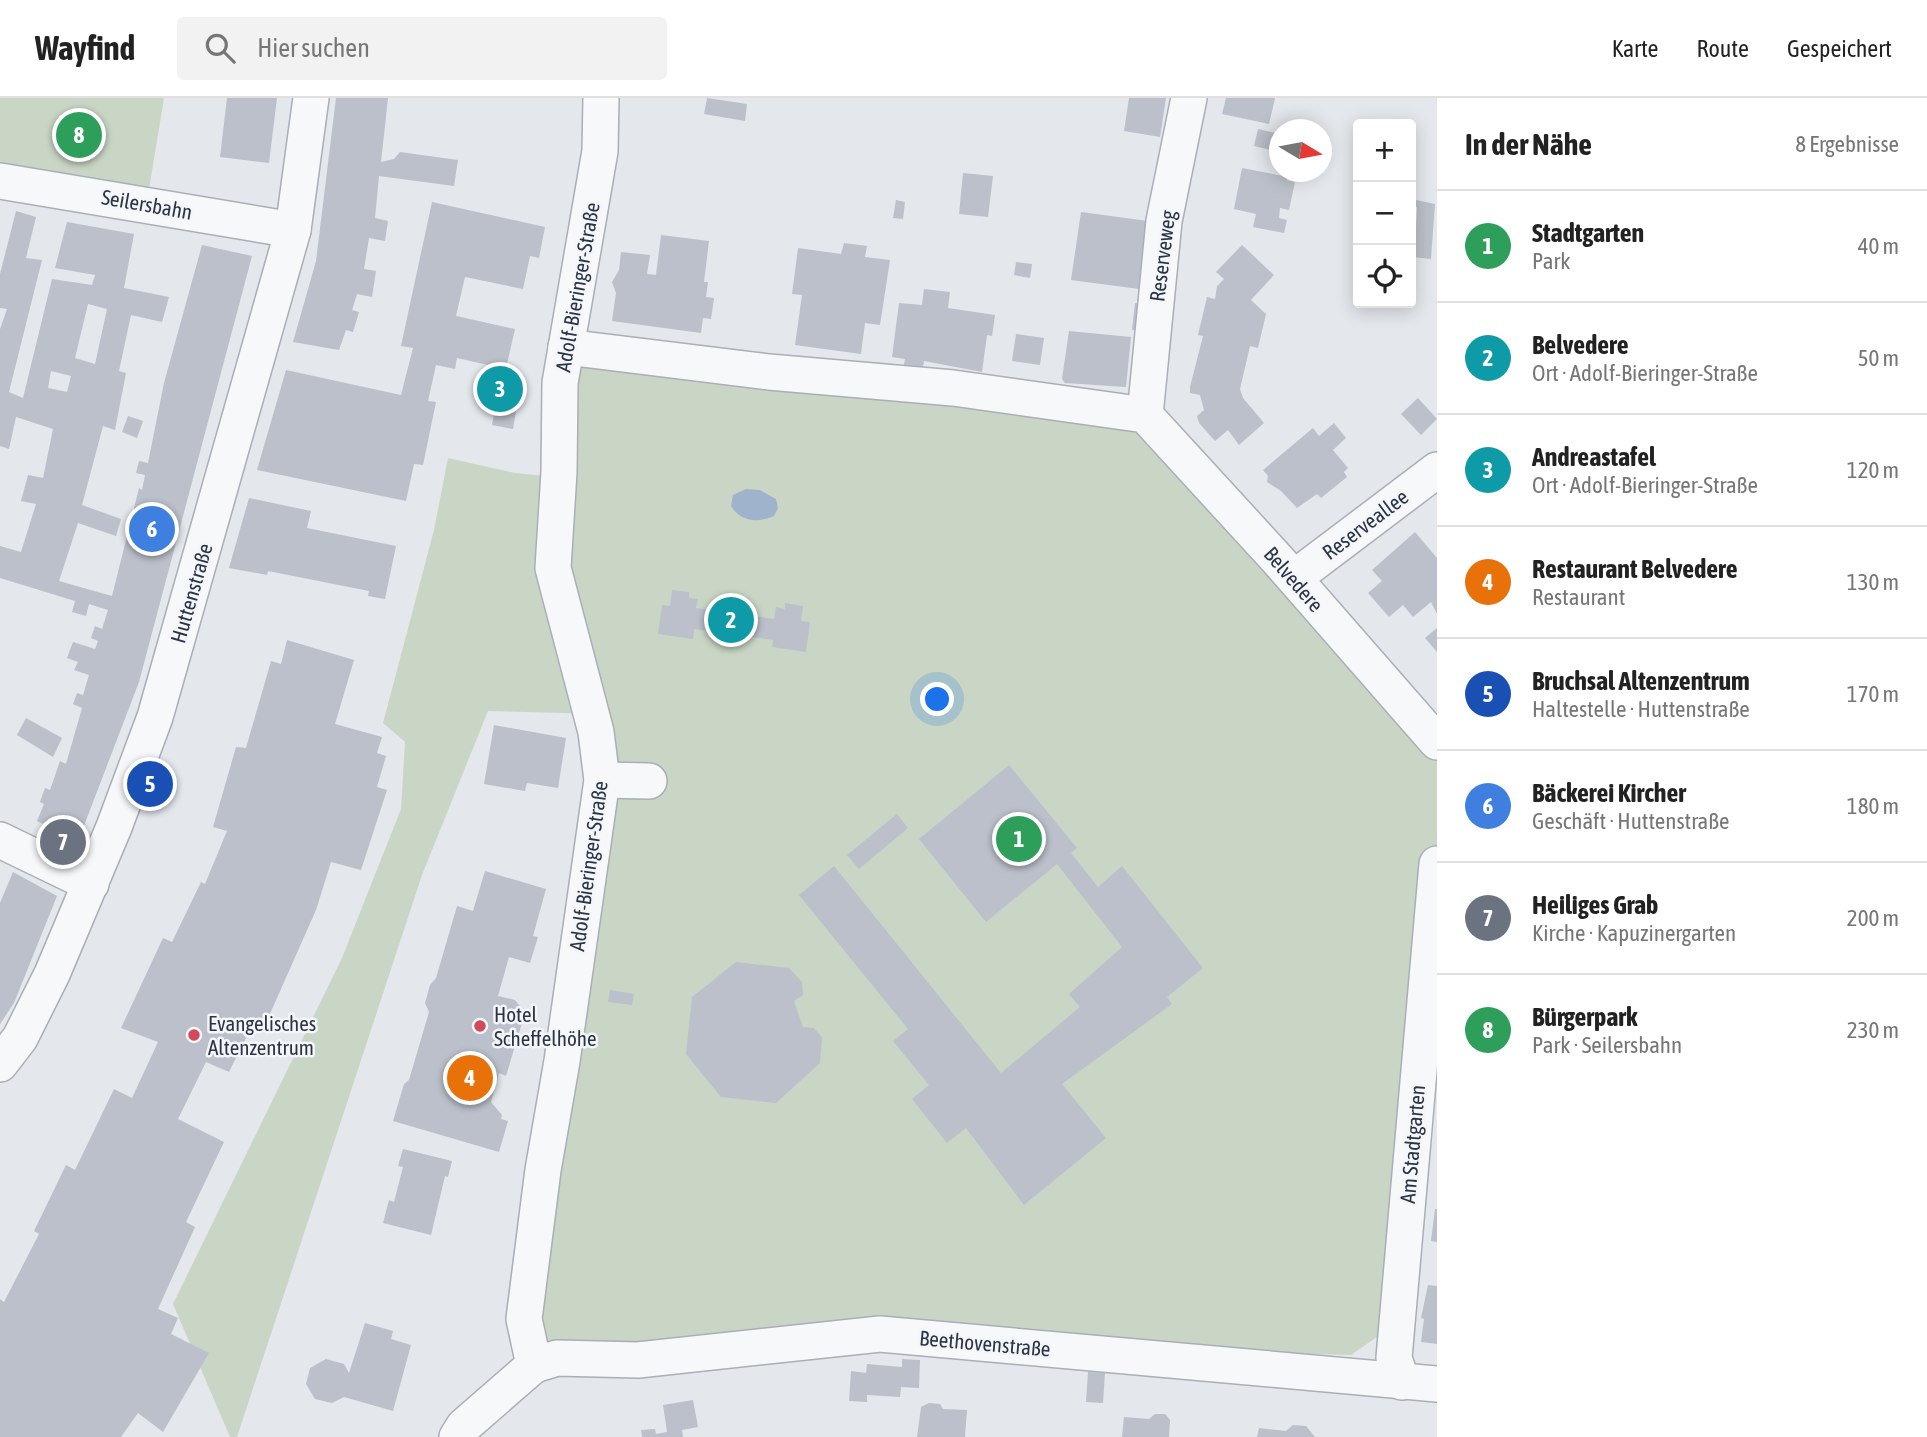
<!DOCTYPE html>
<html lang="de">
<meta charset="utf-8">
<style>
body{margin:0;font-family:"Asap Condensed",sans-serif;background:#f2f2f2;color:#222}
.controls{position:absolute;right:21px;top:21px;display:grid;overflow:hidden;border-radius:7px;box-shadow:0 4px 18px #0003}
.controls button{width:63px;height:63px;display:grid;place-items:center;padding:0;border:0;border-bottom:2px solid #e0e0e0;background:#fff;color:#222;font:35px sans-serif}
.compass{position:absolute;left:1269px;top:21px;width:63px;height:63px;border-radius:50%;background:#fff;box-shadow:0 4px 18px #0003;rotate:100deg}
.you{position:absolute;left:938px;top:602px;width:24px;height:24px;margin:-18px;border:5px solid #fff;border-radius:50%;background:#1a73e8;box-shadow:0 0 0 10px #1a73e833}
.badge{display:grid;place-items:center;width:46px;height:46px;border-radius:50%;background:#d93025;color:#fff;font-size:23px;font-weight:700}
.pin{position:absolute;translate:-50% -50%;border:4px solid #fff;box-shadow:0 2px 7px #0006}
.list{margin:0;padding:0;list-style:none}
h2{display:flex;justify-content:space-between;align-items:center;height:91px;margin:0;padding:0 28px;font-size:30px}
h2 small{font-size:23px;font-weight:400;color:#767676}
.list li{display:grid;grid-template-columns:46px 1fr auto;gap:21px;align-items:center;box-sizing:border-box;height:112px;padding:0 28px;border-top:2px solid #e0e0e0}
.list b{display:block;font-size:26px;white-space:nowrap}
.list p{margin:0;font-size:23px;white-space:nowrap;color:#767676}
.list em{font-size:23px;font-style:normal;color:#767676}
.icon{flex:none;width:38px;height:38px;fill:none;stroke:currentColor;stroke-width:2;stroke-linecap:round;stroke-linejoin:round}
.map{position:relative;flex:none;width:1437px;height:1339px;overflow:hidden}
header{display:flex;align-items:center;gap:42px;box-sizing:border-box;height:98px;padding:0 35px;background:#fff;border-bottom:2px solid #e0e0e0}
header strong{font-size:33px}
nav{display:flex;gap:38px;margin-inline-start:auto;font-size:24px}
.search{width:490px;height:63px;background:#f2f2f2;display:flex;align-items:center;gap:18px;box-sizing:border-box;padding:0 24px;border-radius:7px;color:#767676;font-size:26px}
main{display:flex}
aside{flex:1;background:#fff}
.map>svg:first-child{display:block}
</style>
<header>
<strong>Wayfind</strong>
<div class="search"><svg class="icon" aria-label="search" viewBox="0 0 24 24"><circle cx="10" cy="10" r="6"/><path d="M15 15l6 6"/></svg>Hier suchen</div>
<nav><a>Karte</a><a>Route</a><a>Gespeichert</a></nav>
</header>
<main>
<div class="map">
<svg width="1437" height="1339" viewBox="0 0 1437 1339">
<rect width="100%" height="100%" fill="#e4e7ec"/>
<g fill="#c9d6c5">
<polygon points="0,0 164,0 149,91 0,73"/>
<polygon points="574,261 1138,325 1437,630 1437,829 1384,1234 1351,1257 1142,1252 636,1253 542,1247 532,1215 597,616 488,613 422,777 237,1339 230,1339 173,1206 342,860 401,711 405,644 383,625 434,432 448,360 515,375 555,379"/>
</g>
<path fill="#9fb4cc" d="M746 391 760 392 776 401 778 410 774 418C757 425 741 424 731 408L733 397Z"/>
<g fill="#bbc0ca" fill-rule="evenodd">
<polygon points="227,0 277,0 269,65 220,59"/>
<polygon points="336,0 388,0 381,64 394,61 400,54 458,62 454,88 379,78 375,120 388,123 385,143 369,140 364,171 376,173 372,199 357,196 352,212 359,214 353,234 346,232 339,252 293,244 316,163"/>
<polygon points="707,0 747,6 745,23 704,16"/>
<polygon points="1129,0 1166,0 1160,39 1124,33"/>
<polygon points="1226,0 1275,0 1269,26 1222,16"/>
<polygon points="1258,31 1280,36 1280,54 1254,48"/>
<polygon points="1242,70 1288,79 1287,82 1295,84 1289,112 1280,110 1279,120 1287,122 1284,135 1253,129 1256,116 1234,111"/>
<polygon points="963,75 993,78 988,119 959,116"/>
<polygon points="1411,101 1435,106 1431,161 1413,159 1413,130 1416,130 1417,109 1411,108"/>
<polygon points="896,102 905,104 903,121 893,120"/>
<polygon points="432,104 545,129 539,160 530,158 523,191 465,179 456,218 515,231 505,275 486,271 488,267 457,260 455,271 436,267 428,303 436,304 423,367 414,366 406,403 257,372 286,272 401,297 413,250 401,248"/>
<path d="M16 113 36 119 26 160 42 162 9 294 23 300 52 181 92 187 95 177 55 170 67 124 134 136 124 190 169 199 162 224 131 217 119 273 126 275 115 332 103 328 82 407 121 421 116 438 78 425 59 483 112 498 139 390 142 392 145 377 136 375 139 363 148 365 164 285 202 147 252 158 139 584 72 759 47 746 54 731 37 723 44 706 40 704 45 690 50 692 60 663 66 666 82 610 73 606 77 595 83 597 89 577 74 572 78 564 67 560 73 544 95 551 98 543 91 540 95 528 102 531 108 512 89 506 86 518 72 514 75 503 0 480V448L21 454 36 406 21 403 28 377 43 380 53 331 16 319 9 351 0 348V231L7 211 0 210V176ZM88 206 107 211 95 266 75 260ZM51 273 71 278 67 294 48 290Z"/>
<polygon points="1081,114 1148,123 1139,191 1071,182"/>
<polygon points="661,137 709,143 704,184 708,184 706,199 714,200 711,221 703,220 701,235 612,223 616,195 612,184 619,172 621,154 650,157 647,176 656,177"/>
<polygon points="844,145 867,148 865,159 890,162 880,227 865,225 861,256 795,247 802,197 792,196 798,150 841,156"/>
<polygon points="1242,147 1274,177 1251,202 1266,216 1258,250 1250,248 1240,291 1243,300 1264,325 1239,347 1228,332 1215,343 1199,325 1197,318 1204,312 1200,297 1190,295 1190,289 1203,238 1198,237 1207,199 1215,201 1217,188 1224,181 1216,174"/>
<polygon points="1016,164 1032,166 1030,180 1014,177"/>
<polygon points="924,191 950,194 948,210 995,217 992,238 987,237 982,274 924,263 923,269 904,267 905,261 892,259 899,205 922,207"/>
<polygon points="1135,205 1150,206 1147,233 1132,232"/>
<polygon points="1069,233 1131,239 1126,289 1065,285 1062,281"/>
<polygon points="1016,236 1044,240 1040,267 1012,263"/>
<polygon points="1418,300 1437,321 1421,337 1401,316"/>
<polygon points="495,310 516,313 513,331 492,327"/>
<polygon points="128,318 143,323 137,340 122,334"/>
<polygon points="1334,325 1346,340 1333,352 1348,370 1344,374 1347,379 1321,400 1317,396 1297,410 1281,393 1267,384 1268,378 1263,372 1313,330 1319,338"/>
<polygon points="249,400 311,413 307,430 396,448 385,501 368,498 369,493 268,473 267,477 229,470"/>
<polygon points="1415,434 1437,460 1437,516 1431,504 1413,519 1403,507 1389,519 1368,495 1382,483 1372,472"/>
<polygon points="672,492 689,494 689,500 698,501 696,510 774,521 776,509 785,511 785,505 803,508 801,523 810,524 806,554 772,549 773,542 694,531 693,541 658,536 662,507 670,508"/>
<polygon points="1437,530 1437,554 1425,540"/>
<polygon points="287,542 354,562 335,626 382,639 377,655 386,658 377,689 387,692 361,772 331,764 316,812 265,927 255,922 229,974 206,964 178,1021 224,1044 186,1124 195,1129 158,1211 178,1220 171,1236 209,1255 163,1334 138,1315 121,1339 0,1339 0,1201 4,1204 39,1136 34,1133 66,1067 75,1072 114,991 132,1000 158,944 121,930 163,840 172,844 201,784 205,786 227,733 213,729 236,649 246,650 271,563 281,566"/>
<polygon points="26,620 62,640 53,659 17,637"/>
<polygon points="494,627 566,640 558,690 527,685 525,693 484,686"/>
<polygon points="1009,667 1077,750 1071,755 1098,789 1122,768 1203,870 1167,899 1172,906 1062,986 1106,1040 1024,1107 966,1030 947,1045 912,1001 929,987 893,943 908,931 799,797 834,768 1001,975 1080,909 1069,896 1122,849 1057,766 986,824 919,741"/>
<polygon points="897,716 908,730 859,771 847,757"/>
<polygon points="485,773 546,791 533,838 538,839 530,865 509,859 498,898 515,902 525,915 506,978 499,975 491,1004 502,1017 501,1021 508,1023 499,1054 393,1023 404,986 409,982 429,914 425,905 430,887 436,880 457,808 473,813"/>
<polygon points="13,774 57,798 14,905 0,926 0,805"/>
<polygon points="736,864 789,870 802,884 803,897 794,903 803,929 814,930 822,940 820,965 776,1005 721,999 686,956 692,899"/>
<polygon points="610,892 634,896 632,907 608,904"/>
<polygon points="403,1051 452,1063 448,1079 445,1078 431,1137 383,1125 389,1102 394,1104 403,1069 398,1068"/>
<polygon points="1435,1111 1437,1111 1437,1144 1431,1143"/>
<polygon points="1428,1187 1437,1188 1437,1246 1421,1244 1424,1221 1421,1220"/>
<polygon points="365,1225 393,1233 391,1241 411,1247 393,1313 344,1299 332,1305 315,1301 306,1286 310,1270 326,1261 344,1266 349,1275"/>
<polygon points="902,1261 920,1262 919,1290 901,1289 900,1299 867,1297 867,1304 849,1303 851,1273 866,1275 867,1266 902,1269"/>
<polygon points="1088,1274 1105,1275 1103,1305 1086,1304"/>
<polygon points="693,1302 698,1329 682,1332 683,1339 642,1339 641,1332 655,1331 656,1336 667,1334 663,1307"/>
<polygon points="929,1305 940,1306 943,1311 967,1312 965,1339 917,1339 921,1309"/>
<polygon points="1155,1316 1165,1316 1170,1322 1169,1339 1122,1339 1124,1319 1149,1321"/>
<polygon points="1293,1327 1306,1328 1315,1339 1257,1339 1259,1330 1286,1333"/>
</g>
<g fill="none" stroke-linecap="round" stroke-linejoin="round">
<defs>
<g id="minor">
<polyline points="0,83 293,132"/>
<polyline points="566,249 769,274 953,290 1145,317 1277,461 1437,644"/>
<polyline points="1145,317 1164,123 1189,0"/>
<polyline points="1294,480 1437,372"/>
<polyline points="602,682 649,683"/>
<polyline points="0,742 91,786"/>
<polyline points="0,966 20,940 52,876 114,729 155,619 293,132 311,0"/>
<polyline points="534,1267 557,1260 638,1262 880,1236 1437,1286"/>
<polyline points="1402,1284 1394,1260 1437,766"/>
<polyline points="457,1339 464,1328 534,1267 524,1221 543,1072 562,963 602,682 596,634 553,470 559,374 560,285 600,53 601,0"/>
</g>
</defs>
<use href="#minor" stroke="#a9aeb7" stroke-width="38"/>
<use href="#minor" stroke="#f7f8fa" stroke-width="35"/>
</g>
<g fill="#d1495b" stroke="#f4f6f9" stroke-width="2.5">
<circle cx="480" cy="928" r="7"/>
<circle cx="194" cy="937" r="7"/>
</g>
<g text-anchor="middle" dominant-baseline="central" stroke-width="5" stroke-linejoin="round" paint-order="stroke">
<g font-size="21" fill="#2b3445" stroke="#f4f6f9">
<text transform="translate(147 106) rotate(10)">Seilersbahn</text>
<text transform="translate(1162 158) rotate(-83)">Reserveweg</text>
<text transform="translate(577 189) rotate(-80)">Adolf-Bieringer-Straße</text>
<text transform="translate(1365 426) rotate(-37)">Reserveallee</text>
<text transform="translate(1294 481) rotate(49)">Belvedere</text>
<text transform="translate(191 495) rotate(-74)">Huttenstraße</text>
<text transform="translate(588 768) rotate(-82)">Adolf-Bieringer-Straße</text>
<text transform="translate(1412 1046) rotate(-85)">Am Stadtgarten</text>
<text transform="translate(985 1245) rotate(5)">Beethovenstraße</text>
</g>
<g font-size="21" fill="#2b3445" stroke="#f4f6f9" text-anchor="start">
<text x="494" y="916">Hotel<tspan x="494" dy="24">Scheffelhöhe</tspan></text>
<text x="208" y="925">Evangelisches<tspan x="208" dy="24">Altenzentrum</tspan></text>
</g>
</g>
</svg>
<div class="controls">
<button>+</button>
<button>−</button>
<button><svg class="icon" aria-label="locate" viewBox="0 0 24 24"><circle cx="12" cy="12" r="6"/><path d="M12 2v4M12 18v4M2 12h4M18 12h4"/></svg></button>
</div>
<svg class="compass" viewBox="-18 -18 36 36"><path d="M0-13l5 13h-10z" fill="#e53935"/><path d="M0 13l5-13h-10z" fill="#767676"/></svg>
<div class="you"></div>
<div class="pin badge" style="left:1019px;top:741px;background:#2e9e5b">1</div>
<div class="pin badge" style="left:731px;top:522px;background:#0f9aa8">2</div>
<div class="pin badge" style="left:500px;top:291px;background:#0f9aa8">3</div>
<div class="pin badge" style="left:470px;top:980px;background:#e8710a">4</div>
<div class="pin badge" style="left:150px;top:686px;background:#1a4fb4">5</div>
<div class="pin badge" style="left:152px;top:431px;background:#3f7fe0">6</div>
<div class="pin badge" style="left:63px;top:744px;background:#6b7280">7</div>
<div class="pin badge" style="left:79px;top:37px;background:#2e9e5b">8</div>
</div>
<aside>
<h2>In der Nähe<small>8 Ergebnisse</small></h2>
<ul class="list">
<li><span class="badge" style="background:#2e9e5b">1</span><div><b>Stadtgarten</b><p>Park</p></div><em>40 m</em></li>
<li><span class="badge" style="background:#0f9aa8">2</span><div><b>Belvedere</b><p>Ort · Adolf-Bieringer-Straße</p></div><em>50 m</em></li>
<li><span class="badge" style="background:#0f9aa8">3</span><div><b>Andreastafel</b><p>Ort · Adolf-Bieringer-Straße</p></div><em>120 m</em></li>
<li><span class="badge" style="background:#e8710a">4</span><div><b>Restaurant Belvedere</b><p>Restaurant</p></div><em>130 m</em></li>
<li><span class="badge" style="background:#1a4fb4">5</span><div><b>Bruchsal Altenzentrum</b><p>Haltestelle · Huttenstraße</p></div><em>170 m</em></li>
<li><span class="badge" style="background:#3f7fe0">6</span><div><b>Bäckerei Kircher</b><p>Geschäft · Huttenstraße</p></div><em>180 m</em></li>
<li><span class="badge" style="background:#6b7280">7</span><div><b>Heiliges Grab</b><p>Kirche · Kapuzinergarten</p></div><em>200 m</em></li>
<li><span class="badge" style="background:#2e9e5b">8</span><div><b>Bürgerpark</b><p>Park · Seilersbahn</p></div><em>230 m</em></li>
</ul>
</aside>
</main>
